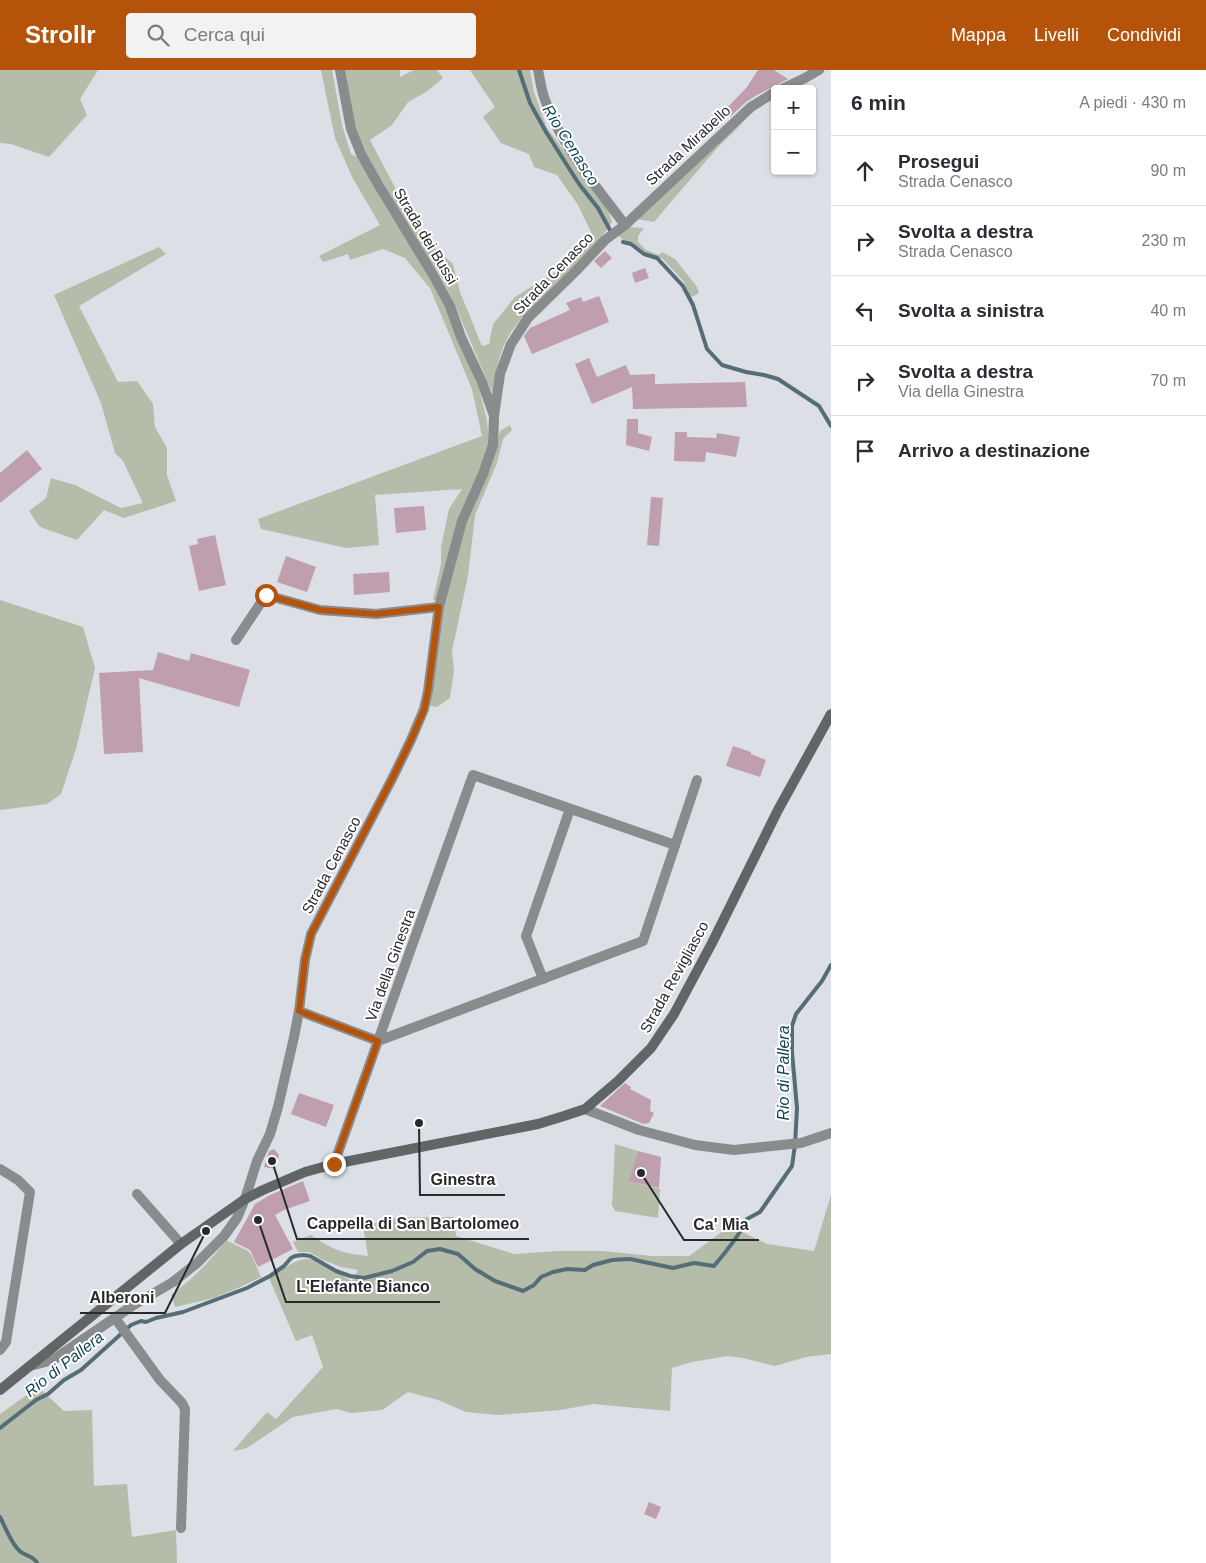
<!DOCTYPE html>
<html lang="it">
<meta charset="utf-8">
<style>
body{margin:0;font-family:Helvetica,sans-serif;background:#f2f2f3;color:#2b2b33}
.controls{position:absolute;right:15px;top:15px;display:grid;overflow:hidden;border-radius:5px;box-shadow:0 1px 4px #0004}
.controls button{width:45px;height:45px;display:grid;place-items:center;padding:0;border:0;border-bottom:1px solid #e1e1e2;background:#fff;color:#2b2b33;font:25px sans-serif}
.stop{position:absolute;width:15px;height:15px;margin:-11px;border:4px solid #b45309;border-radius:50%;background:#fff}
.stop.end{background:#b45309;border-color:#fff;box-shadow:0 1px 5px #0008}
.list{margin:0;padding:0;list-style:none}
h2{display:flex;justify-content:space-between;align-items:center;height:65px;margin:0;padding:0 20px;font-size:21px}
h2 small{font-size:16px;font-weight:400;color:#7c7c81}
.list li{display:grid;grid-template-columns:32px 1fr auto;gap:15px;align-items:center;box-sizing:border-box;height:70px;padding:0 20px;border-top:1px solid #e1e1e2}
.list b{display:block;font-size:19px;white-space:nowrap}
.list p{margin:0;font-size:16px;white-space:nowrap;color:#7c7c81}
.list em{font-size:16px;font-style:normal;color:#7c7c81}
.icon{flex:none;width:28px;height:28px;fill:none;stroke:currentColor;stroke-width:2;stroke-linecap:round;stroke-linejoin:round}
.map{position:relative;flex:none;width:831px;height:1493px;overflow:hidden}
header{display:flex;align-items:center;gap:30px;box-sizing:border-box;height:70px;padding:0 25px;background:#b45309;color:#fff}
header strong{font-size:24px}
nav{display:flex;gap:28px;margin-inline-start:auto;font-size:18px}
.search{width:350px;height:45px;background:#f2f2f3;display:flex;align-items:center;gap:12px;box-sizing:border-box;padding:0 18px;border-radius:5px;color:#7c7c81;font-size:19px}
main{display:flex}
aside{flex:1;background:#fff}
.map>svg:first-child{display:block}
</style>
<header>
<strong>Strollr</strong>
<div class="search"><svg class="icon" aria-label="search" viewBox="0 0 24 24"><circle cx="10" cy="10" r="6"/><path d="M15 15l6 6"/></svg>Cerca qui</div>
<nav><a>Mappa</a><a>Livelli</a><a>Condividi</a></nav>
</header>
<main>
<div class="map">
<svg width="831" height="1493" viewBox="0 0 831 1493">
<rect width="100%" height="100%" fill="#dddfe6"/>
<g fill="#b5bca9">
<polygon points="0,0 98,0 80,29 87,45 49,87 11,74 0,73"/>
<polygon points="321,0 332,0 342,55 351,84 357,87 447,237 478,314 487,351 489,372 481,399 459,445 438,531 433,530 441,494 441,477 449,439 462,419 375,425 379,475 346,478 261,459 258,449 482,366 472,319 430,218 405,188 383,179 350,190 348,184 323,192 319,186 380,155 352,107 335,68"/>
<path d="M345 0H400V7L414 0H437L443 8 426 22 408 32 392 55 370 70 399 125 414 141 422 167 453 194 460 222 482 276 489 274 493 254 515 227 568 194 593 166 578 135 557 105 534 97 529 84 501 73 483 47 495 37 470 0H530L534 22 547 58 607 137 612 152C593 181 566 205 541 229 530 240 516 253 508 267 499 283 495 305 492 322L455 235 442 208 418 172 366 83 355 57Z"/>
<polygon points="744,52 718,77 654,152 636,149 719,71"/>
<polygon points="626,157 644,158 638,166 638,172 646,180 659,185 662,182 675,189 697,217 699,223 691,227 684,212 663,189 645,182 632,173 623,170 617,164"/>
<polygon points="159,177 166,184 79,236 118,312 137,311 153,334 155,357 167,378 167,405 176,431 124,448 104,440 77,470 43,458 39,456 29,441 46,428 51,408 75,415 121,438 143,433 123,391 115,383 101,333 54,225"/>
<polygon points="510,355 512,360 503,369 497,393 475,445 468,506 452,581 454,600 450,628 437,637 430,636 444,537 466,451 485,408 500,361"/>
<polygon points="0,530 83,557 95,598 76,679 61,724 47,734 0,740"/>
<polygon points="615,1074 638,1081 630,1111 660,1119 658,1148 615,1141 612,1135"/>
<path d="M831 1125V1284L806 1287 775 1296 743 1288 727 1286 692 1292 672 1298 670 1341 593 1334 561 1340 498 1345 466 1342 438 1330 408 1322 382 1340 351 1343 336 1339 293 1347 247 1378 233 1381 267 1342 276 1349 323 1297 312 1265 296 1271 269 1208C280 1201 295 1188 309 1189 315 1189 344 1207 352 1211L358 1200 341 1197 323 1190 309 1182H298L293 1172 311 1165C331 1179 344 1184 368 1186L363 1156 394 1148 454 1147 456 1166 514 1184 558 1181H602L653 1186H689L730 1156 767 1174 814 1181Z"/>
<path d="M226 1170 248 1181 252 1186 261 1207 236 1219 214 1228 175 1237 171 1225C191 1210 211 1191 226 1170Z"/>
<polygon points="38,1317 64,1341 92,1340 94,1416 127,1414 132,1467 176,1460 177,1493 0,1493 0,1344"/>
</g>
<g fill="none" stroke-linecap="round" stroke-linejoin="round">
<g stroke="#546d77" stroke-width="4">
<polyline points="519,0 530,33 546,62 579,114 598,138 610,160"/>
<polyline points="623,172 631,174 644,184 657,188 683,216 693,235 707,279 722,295 746,302 764,305 778,309 819,336 831,356"/>
<path d="M0 1358 36 1330 48 1324 64 1310 81 1300 131 1255 141 1251 146 1252 156 1248 183 1242 247 1218 270 1206 284 1196 291 1188 295 1186 303 1185 310 1186 336 1201 350 1206 364 1208 392 1201 413 1192 427 1181 440 1179 458 1184 475 1199 495 1211 523 1221 534 1215 541 1207 553 1202 567 1199 585 1200 593 1195 612 1190 630 1189 673 1198 694 1193 714 1196C725 1183 740 1165 747 1149L760 1142 792 1096 795 1075 797 1038 792 982V956L796 944 822 911 831 895"/>
<path d="M0 1447C5 1456 12 1476 21 1482 26 1486 34 1486 37 1493"/>
</g>
</g>
<g fill="#bf9eae">
<polygon points="758,0 774,0 788,9 757,25 746,32 730,47 724,41 747,17"/>
<polygon points="605,181 612,188 601,198 594,191"/>
<polygon points="645,198 649,208 635,213 632,203"/>
<polygon points="599,226 609,252 532,284 524,266 530,258 570,240 566,233 581,227 583,232"/>
<polygon points="589,288 597,307 626,295 630,305 655,304 655,314 745,312 747,337 633,339 632,317 592,334 575,294"/>
<polygon points="627,349 638,349 638,363 652,367 649,381 626,375"/>
<polygon points="675,362 687,362 687,367 716,368 717,363 740,367 736,387 706,382 705,392 674,391"/>
<polygon points="27,380 42,399 0,433 0,403"/>
<polygon points="651,427 663,428 659,476 647,475"/>
<polygon points="424,436 426,460 396,463 394,438"/>
<polygon points="215,465 226,515 199,521 189,476 198,474 197,469"/>
<polygon points="286,486 316,497 307,522 277,512"/>
<polygon points="389,502 390,522 354,525 353,504"/>
<polygon points="158,582 189,591 191,583 250,600 239,637 139,608 143,682 104,684 99,603 153,600"/>
<polygon points="733,676 751,682 751,684 766,690 760,707 726,696"/>
<polygon points="625,1013 631,1017 630,1019 651,1030 650,1041 654,1043 649,1053 644,1054 641,1053 600,1036"/>
<polygon points="299,1023 334,1035 326,1057 291,1044"/>
<polygon points="274,1079 279,1085 275,1099 264,1097 269,1081"/>
<polygon points="638,1081 661,1087 659,1118 629,1111"/>
<polygon points="303,1111 310,1131 284,1140 275,1145 293,1179 258,1197 250,1180 234,1172 255,1134 270,1125"/>
<polygon points="649,1432 661,1437 656,1449 644,1444"/>
</g>
<g fill="none" stroke-linecap="round" stroke-linejoin="round">
<g stroke="#898c8d" stroke-width="10">
<polyline points="340,0 351,59 361,84 378,114 435,208 450,236 461,267 482,312 493,343"/>
<path d="M538 0C540 9 541 18 544 27 559 73 596 116 625 155"/>
<polyline points="782,19 805,8 819,0"/>
<polyline points="236,570 266,525 320,540 376,544 439,537"/>
<polyline points="543,909 526,866 570,739"/>
<polyline points="299,941 378,971 643,871 697,710"/>
<polyline points="585,1039 639,1060 695,1075 734,1080 801,1073 831,1063"/>
<polyline points="334,1094 473,705 675,775"/>
<polyline points="0,1099 18,1110 30,1122 6,1272 0,1280"/>
<polyline points="137,1124 181,1174"/>
<polyline points="115,1248 160,1310 182,1333 185,1339 181,1458"/>
<polyline points="30,1296 53,1290 132,1236 173,1212 197,1193 224,1166 237,1148 245,1129 257,1091 270,1064 278,1037 294,967 299,941 305,890 311,864 392,709 411,670 424,639 428,621 439,537 462,451 483,404 493,375 494,346 500,304 511,274 528,248 576,201 605,170 625,155 751,37 775,22"/>
</g>
<polyline stroke="#606566" stroke-width="10" points="0,1320 181,1174 245,1129 263,1120 305,1102 334,1094 538,1054 564,1046 585,1039 618,1011 651,978 674,944 712,873 778,740 831,644"/>
</g>
<g fill="none" stroke-linecap="round" stroke-linejoin="round">
<polyline stroke="#b45309" stroke-width="6" points="266,525 320,540 376,544 439,537 428,621 424,640 411,670 392,709 311,864 305,890 299,941 378,971 334,1094"/>
</g>
<g text-anchor="middle" dominant-baseline="central" stroke-width="4" stroke-linejoin="round" paint-order="stroke">
<g font-size="15" fill="#28292b" stroke="#fff">
<text transform="translate(688 75) rotate(-43)">Strada Mirabello</text>
<text transform="translate(426 166) rotate(59)">Strada dei Bussi</text>
<text transform="translate(553 203) rotate(-46)">Strada Cenasco</text>
<text transform="translate(331 795) rotate(-62)">Strada Cenasco</text>
<text transform="translate(390 895) rotate(-70)">Via della Ginestra</text>
<text transform="translate(674 907) rotate(-61)">Strada Revigliasco</text>
</g>
<g font-size="16" font-style="italic" fill="#134756" stroke="#fff">
<text transform="translate(571 75) rotate(58)">Rio Cenasco</text>
<text transform="translate(783 1003) rotate(-90)">Rio di Pallera</text>
<text transform="translate(64 1294) rotate(-38)">Rio di Pallera</text>
</g>
</g>
<path fill="none" stroke="#28292b" stroke-width="2" d="M419 1053L420 1125H505M272 1091L297 1169H529M641 1103L684 1170H759M258 1150L286 1232H440M206 1161L165 1243H80"/>
<g fill="#28292b" stroke="#fff" stroke-width="2">
<circle cx="419" cy="1053" r="5"/>
<circle cx="272" cy="1091" r="5"/>
<circle cx="641" cy="1103" r="5"/>
<circle cx="258" cy="1150" r="5"/>
<circle cx="206" cy="1161" r="5"/>
</g>
<g font-size="16" text-anchor="middle" font-weight="bold" fill="#28292b" stroke="#fff" stroke-width="4" stroke-linejoin="round" paint-order="stroke">
<text x="463" y="1115">Ginestra</text>
<text x="413" y="1159">Cappella di San Bartolomeo</text>
<text x="721" y="1160">Ca' Mia</text>
<text x="363" y="1222">L'Elefante Bianco</text>
<text x="122" y="1233">Alberoni</text>
</g>
</svg>
<div class="controls">
<button>+</button>
<button>−</button>
</div>
<div class="stop" style="left:266px;top:525px"></div>
<div class="stop end" style="left:334px;top:1094px"></div>
</div>
<aside>
<h2>6 min<small>A piedi · 430 m</small></h2>
<ul class="list">
<li><svg class="icon" aria-label="ahead" viewBox="0 0 24 24"><path d="M12 20V5M6 11l6-6 6 6"/></svg><div><b>Prosegui</b><p>Strada Cenasco</p></div><em>90 m</em></li>
<li><svg class="icon" aria-label="right" viewBox="0 0 24 24"><path d="M7 20v-9h11M14 6l5 5-5 5"/></svg><div><b>Svolta a destra</b><p>Strada Cenasco</p></div><em>230 m</em></li>
<li><svg class="icon" aria-label="left" viewBox="0 0 24 24"><path d="M17 20v-9H6M10 6l-5 5 5 5"/></svg><div><b>Svolta a sinistra</b></div><em>40 m</em></li>
<li><svg class="icon" aria-label="right" viewBox="0 0 24 24"><path d="M7 20v-9h11M14 6l5 5-5 5"/></svg><div><b>Svolta a destra</b><p>Via della Ginestra</p></div><em>70 m</em></li>
<li><svg class="icon" aria-label="arrive" viewBox="0 0 24 24"><path d="M6 21V4h12l-3 4 3 4H6"/></svg><div><b>Arrivo a destinazione</b></div></li>
</ul>
</aside>
</main>
